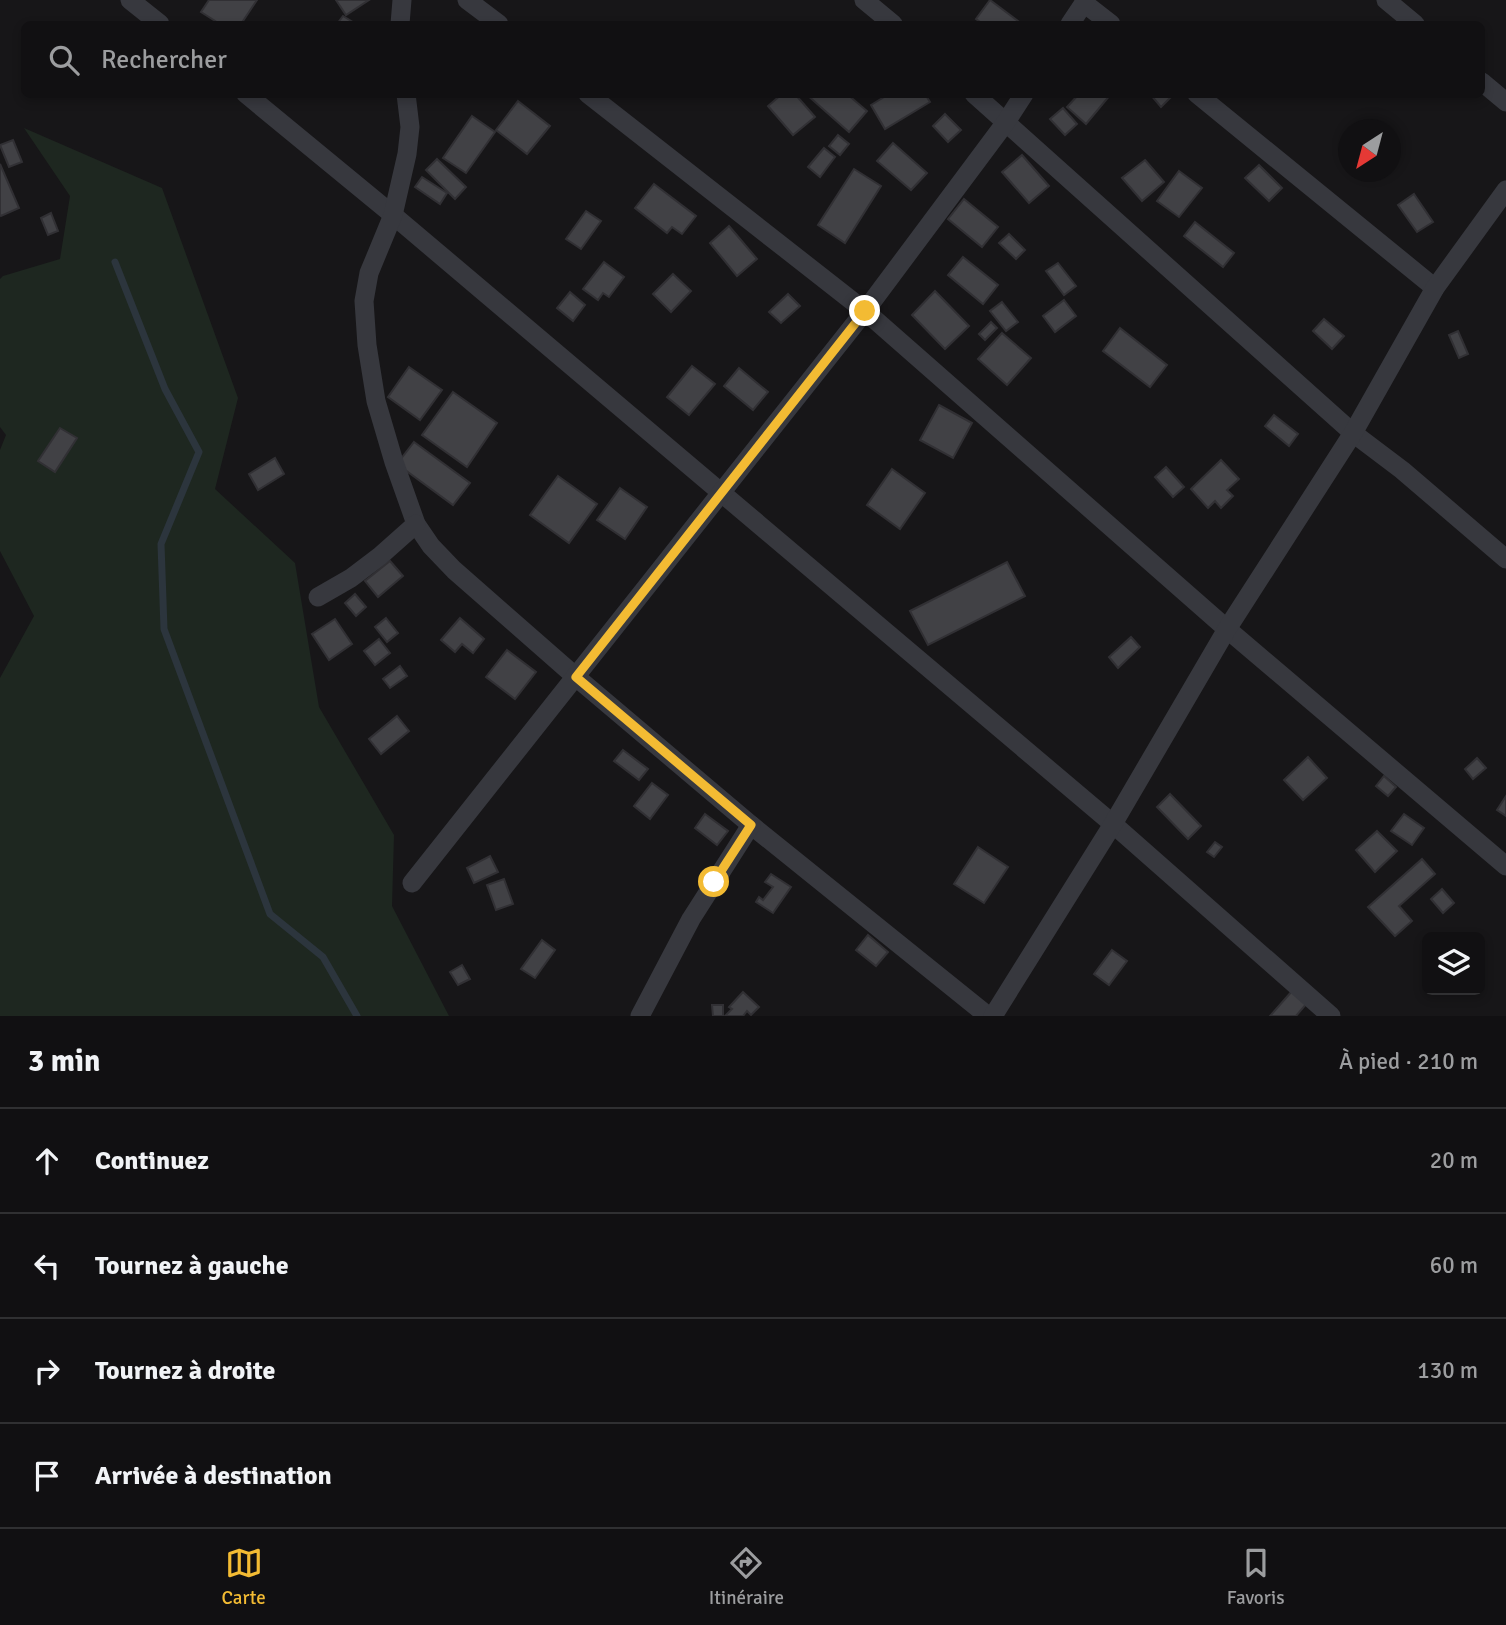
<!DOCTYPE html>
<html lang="fr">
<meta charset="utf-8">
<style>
body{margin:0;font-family:Signika,sans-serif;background:#1a191b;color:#f1f3f6}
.controls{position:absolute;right:21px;bottom:21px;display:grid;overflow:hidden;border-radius:10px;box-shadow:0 4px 10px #0003}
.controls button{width:63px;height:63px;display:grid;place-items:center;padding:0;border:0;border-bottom:2px solid #303032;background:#111012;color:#f1f3f6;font:35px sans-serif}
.compass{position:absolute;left:1338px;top:119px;width:63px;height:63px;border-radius:50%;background:#111012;box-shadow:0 4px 10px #0003;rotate:216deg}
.stop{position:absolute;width:21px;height:21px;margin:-16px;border:5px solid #f3bb33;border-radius:50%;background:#fff}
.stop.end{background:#f3bb33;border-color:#fff;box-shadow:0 2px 7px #0008}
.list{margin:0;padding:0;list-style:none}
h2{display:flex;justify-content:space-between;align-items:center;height:91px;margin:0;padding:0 28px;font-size:30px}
h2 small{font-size:23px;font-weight:400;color:#9c9d9f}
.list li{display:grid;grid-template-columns:46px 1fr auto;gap:21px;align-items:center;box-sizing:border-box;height:105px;padding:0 28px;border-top:2px solid #303032}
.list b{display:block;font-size:26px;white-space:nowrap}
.list em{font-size:23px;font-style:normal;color:#9c9d9f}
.icon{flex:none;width:38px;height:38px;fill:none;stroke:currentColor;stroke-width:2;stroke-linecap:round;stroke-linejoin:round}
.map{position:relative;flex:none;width:1506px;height:1016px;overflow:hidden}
.search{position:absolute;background:#111012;box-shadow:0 4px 10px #0003;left:21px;right:21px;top:21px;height:77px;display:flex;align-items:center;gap:18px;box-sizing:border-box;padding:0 24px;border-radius:10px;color:#9c9d9f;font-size:26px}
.sheet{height:511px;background:#111012}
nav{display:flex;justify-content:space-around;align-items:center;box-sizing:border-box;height:98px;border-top:2px solid #303032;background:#111012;font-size:19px;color:#9c9d9f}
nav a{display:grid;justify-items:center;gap:4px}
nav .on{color:#f3bb33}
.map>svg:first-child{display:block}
</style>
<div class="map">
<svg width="1506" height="1016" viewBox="0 0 1506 1016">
<rect width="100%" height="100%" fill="#171618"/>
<polygon fill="#1e2720" points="24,128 162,188 238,398 215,489 295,563 319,707 394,835 392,906 449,1016 0,1016 0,678 34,616 0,551 0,450 6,435 0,427 0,279 3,276 60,259 70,196"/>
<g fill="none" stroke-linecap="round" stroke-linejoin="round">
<polyline stroke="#2c353d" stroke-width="7" points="115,262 165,389 199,452 161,544 164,629 270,914 323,957 357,1016"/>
</g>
<g fill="#414145" stroke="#313034" stroke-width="2">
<polygon points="209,0 257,0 241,24 220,24 201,12"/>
<polygon points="336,0 369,0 346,15"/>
<polygon points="990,0 1022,24 983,24 976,19"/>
<polygon points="343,16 356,24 337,24"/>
<polygon points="782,94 795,94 815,117 793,135 768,106"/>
<polygon points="806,94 847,94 867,111 849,132"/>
<polygon points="889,94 925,94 930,102 885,129 871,105"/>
<polygon points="1079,94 1111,94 1086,124 1067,107"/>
<polygon points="1150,94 1174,94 1161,107"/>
<polygon points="518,101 550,126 527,154 496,130"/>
<polygon points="1063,108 1077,124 1065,135 1050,119"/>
<polygon points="945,114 961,130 948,142 933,126"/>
<polygon points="472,116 495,132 466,173 443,158"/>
<polygon points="838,135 849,144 840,155 829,146"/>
<polygon points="13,140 22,162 9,167 0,145"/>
<polygon points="893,143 927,173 911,190 877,161"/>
<polygon points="824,148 835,157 820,177 808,167"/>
<polygon points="1022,155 1049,186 1029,203 1002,172"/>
<polygon points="437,159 466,187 455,199 426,170"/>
<polygon points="1145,160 1164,182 1142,201 1122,178"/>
<polygon points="0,164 19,208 1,216 0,214"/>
<polygon points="1259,165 1282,188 1269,201 1245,178"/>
<polygon points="854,169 881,186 845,243 818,225"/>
<polygon points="1179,171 1202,188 1179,217 1157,201"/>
<polygon points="422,177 447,193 440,204 415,187"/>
<polygon points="654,184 696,216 682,234 672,227 667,233 635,208"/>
<polygon points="1414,194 1433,222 1417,232 1398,205"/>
<polygon points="964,199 998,227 982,247 948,219"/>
<polygon points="586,211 601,221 581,249 566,239"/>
<polygon points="51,213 58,231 48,235 41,218"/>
<polygon points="1195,222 1234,253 1223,267 1184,236"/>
<polygon points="729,226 757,259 737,276 710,243"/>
<polygon points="1009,234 1025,250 1016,259 999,243"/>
<polygon points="963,257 998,285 983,304 948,275"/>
<polygon points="604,262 624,277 609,297 603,293 598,300 583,289"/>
<polygon points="1058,263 1076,286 1064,295 1046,271"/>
<polygon points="673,274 691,291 671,312 653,294"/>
<polygon points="935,291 969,326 945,349 912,315"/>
<polygon points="570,292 585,305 573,321 557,308"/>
<polygon points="788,294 800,306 781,323 769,312"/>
<polygon points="1064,300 1076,316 1055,332 1043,316"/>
<polygon points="1002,302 1018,322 1006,331 990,311"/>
<polygon points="1324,319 1344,336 1332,349 1313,331"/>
<polygon points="991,322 997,328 985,340 979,334"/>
<polygon points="1120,328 1167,365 1150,387 1103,351"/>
<polygon points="1458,331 1468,354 1459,358 1449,335"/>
<polygon points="1002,333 1031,358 1007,385 978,359"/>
<polygon points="692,366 715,384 689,415 667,397"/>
<polygon points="409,367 442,390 420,420 388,397"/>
<polygon points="739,368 768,392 753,410 724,386"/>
<polygon points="453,392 497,423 467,467 422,435"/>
<polygon points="939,405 972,423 953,458 920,440"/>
<polygon points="1274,415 1298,434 1289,446 1265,426"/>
<polygon points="60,428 77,438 55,472 38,461"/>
<polygon points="414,442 470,483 453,505 397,464"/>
<polygon points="275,458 284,474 258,490 249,474"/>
<polygon points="1221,460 1239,479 1227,490 1233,496 1221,508 1215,501 1208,508 1191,489"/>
<polygon points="1166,467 1184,487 1173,497 1155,477"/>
<polygon points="892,469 925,493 900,529 867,505"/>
<polygon points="558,476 597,504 569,543 530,515"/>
<polygon points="620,488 647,507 625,539 597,520"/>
<polygon points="390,561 403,576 378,597 365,581"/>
<polygon points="1007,562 1025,596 928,645 910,611"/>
<polygon points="355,594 366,607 356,616 345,603"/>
<polygon points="386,618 398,633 387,642 375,627"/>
<polygon points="460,618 484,639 473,653 462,644 455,652 441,640"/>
<polygon points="335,619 352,644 329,660 312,634"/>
<polygon points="1131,637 1140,647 1118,668 1109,657"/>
<polygon points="379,639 390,653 375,665 364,651"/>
<polygon points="507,650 536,672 515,699 486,677"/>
<polygon points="400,666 407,676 390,688 383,679"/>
<polygon points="397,716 409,731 381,754 369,739"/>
<polygon points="623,750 648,769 639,780 614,761"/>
<polygon points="1308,757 1327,778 1303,800 1284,780"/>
<polygon points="1477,758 1486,768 1473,779 1465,769"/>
<polygon points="1384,776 1396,787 1388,796 1376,786"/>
<polygon points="652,783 668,795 650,819 634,806"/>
<polygon points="1170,794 1201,826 1188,839 1157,807"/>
<polygon points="1506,796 1506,816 1497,810"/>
<polygon points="705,814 728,831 717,845 695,828"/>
<polygon points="1404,814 1424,828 1412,845 1391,831"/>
<polygon points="1377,831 1397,851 1375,872 1356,850"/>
<polygon points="1215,842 1222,847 1214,857 1207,852"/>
<polygon points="978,847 1008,867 984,903 954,884"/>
<polygon points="490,856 498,872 474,883 467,868"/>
<polygon points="1422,859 1435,874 1399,906 1412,921 1395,936 1368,907"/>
<polygon points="771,874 791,887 773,913 756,902 759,897 763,900 773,887 765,882"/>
<polygon points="504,879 513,904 496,910 487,885"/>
<polygon points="1442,889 1454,903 1443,913 1431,899"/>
<polygon points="868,935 888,952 876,966 856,950"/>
<polygon points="542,940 555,950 535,978 521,969"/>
<polygon points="1112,950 1127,961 1109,985 1094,974"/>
<polygon points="462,965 470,979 458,985 450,972"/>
<polygon points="1293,990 1308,1002 1296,1016 1270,1016"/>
<polygon points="743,992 759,1007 751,1015 747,1011 743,1016 725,1016 732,1009 729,1007"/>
<polygon points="712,1005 723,1005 723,1016 713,1016"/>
</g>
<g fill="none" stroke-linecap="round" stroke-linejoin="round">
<g stroke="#37383e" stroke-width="19">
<polyline points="130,0 160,24"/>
<polyline points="467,0 499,24"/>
<polyline points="864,0 893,24"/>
<polyline points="1386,0 1415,24"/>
<polyline points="1084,3 1111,24"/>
<polyline points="400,24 402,0"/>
<polyline points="1070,24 1086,0"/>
<polyline points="1482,82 1506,102"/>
<polyline points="246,94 393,215 1113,824 1331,1016"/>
<polyline points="406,94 410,127 407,154 393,215 369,273 364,301 367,345 376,401 394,462 416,524 431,546 454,570 576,677 751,825 988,1016"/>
<polyline points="588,94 865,311 1227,629 1506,866"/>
<polyline points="974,94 1353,433 1402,470 1506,559"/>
<polyline points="1197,94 1435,288"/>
<polyline points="318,597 351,578 380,556 416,524"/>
<polyline points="412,883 865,311 1006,122 1024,94"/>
<polyline points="640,1016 691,919 751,825"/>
<polyline points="993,1016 1113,824 1227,629 1353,433 1435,288 1506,190"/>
</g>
</g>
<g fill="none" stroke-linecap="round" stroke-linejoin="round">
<polyline stroke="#f3bb33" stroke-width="9" points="714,882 751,825 576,677 865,311"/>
</g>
</svg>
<div class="controls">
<button><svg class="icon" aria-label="layers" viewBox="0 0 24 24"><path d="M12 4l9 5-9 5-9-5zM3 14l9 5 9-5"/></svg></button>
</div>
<svg class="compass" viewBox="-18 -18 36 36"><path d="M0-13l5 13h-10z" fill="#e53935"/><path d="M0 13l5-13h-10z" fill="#9c9d9f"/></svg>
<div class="stop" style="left:714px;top:882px"></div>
<div class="stop end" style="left:865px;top:311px"></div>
<div class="search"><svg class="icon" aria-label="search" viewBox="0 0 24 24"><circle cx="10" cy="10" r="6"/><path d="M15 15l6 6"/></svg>Rechercher</div>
</div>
<section class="sheet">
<h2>3 min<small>À pied · 210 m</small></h2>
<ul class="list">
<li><svg class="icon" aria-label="ahead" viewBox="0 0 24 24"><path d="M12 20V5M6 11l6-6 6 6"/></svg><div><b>Continuez</b></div><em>20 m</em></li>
<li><svg class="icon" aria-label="left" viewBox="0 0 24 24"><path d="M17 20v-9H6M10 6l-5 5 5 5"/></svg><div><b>Tournez à gauche</b></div><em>60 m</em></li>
<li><svg class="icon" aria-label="right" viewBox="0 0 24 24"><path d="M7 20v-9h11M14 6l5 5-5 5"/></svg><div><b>Tournez à droite</b></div><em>130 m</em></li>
<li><svg class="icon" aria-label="arrive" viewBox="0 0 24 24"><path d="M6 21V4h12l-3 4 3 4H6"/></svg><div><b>Arrivée à destination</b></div></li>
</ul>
</section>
<nav>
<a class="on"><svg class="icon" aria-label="map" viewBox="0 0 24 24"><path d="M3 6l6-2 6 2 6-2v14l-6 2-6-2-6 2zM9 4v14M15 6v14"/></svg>Carte</a>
<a><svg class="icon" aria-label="directions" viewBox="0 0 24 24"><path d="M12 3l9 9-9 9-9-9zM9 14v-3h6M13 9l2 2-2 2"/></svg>Itinéraire</a>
<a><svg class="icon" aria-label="saved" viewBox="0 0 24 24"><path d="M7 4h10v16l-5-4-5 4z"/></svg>Favoris</a>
</nav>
